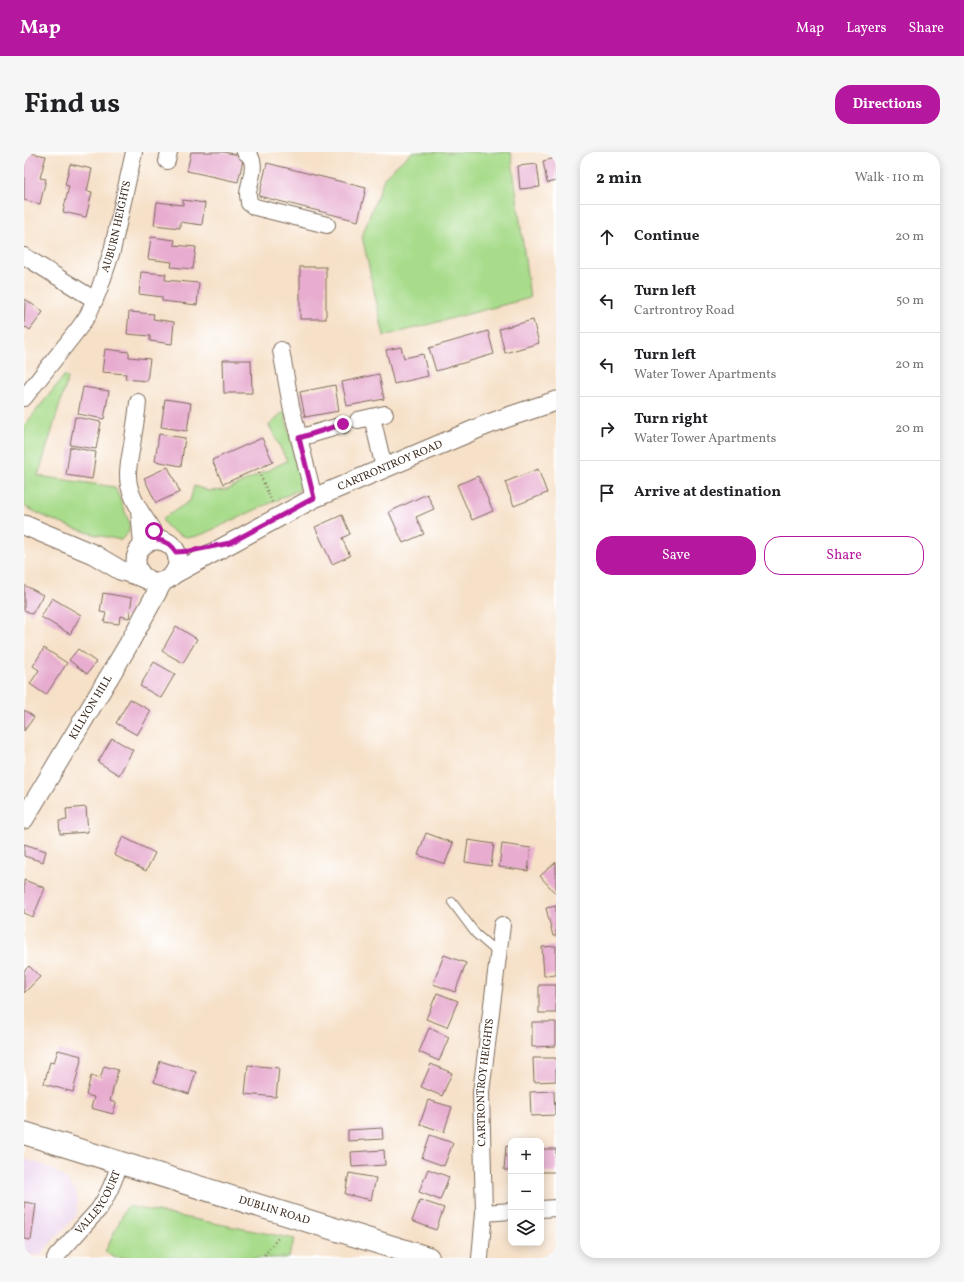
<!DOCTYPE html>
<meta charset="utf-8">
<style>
body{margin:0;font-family:Vollkorn,serif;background:#f6f6f6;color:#202124}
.controls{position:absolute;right:12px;bottom:12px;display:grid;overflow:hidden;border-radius:8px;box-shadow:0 2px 10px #0003}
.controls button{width:36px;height:36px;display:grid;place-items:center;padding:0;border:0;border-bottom:1px solid #e0e0e0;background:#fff;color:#202124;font:20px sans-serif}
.stop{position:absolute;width:12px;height:12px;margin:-9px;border:3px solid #b5179e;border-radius:50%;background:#fff}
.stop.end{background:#b5179e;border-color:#fff;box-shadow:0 1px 4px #0008}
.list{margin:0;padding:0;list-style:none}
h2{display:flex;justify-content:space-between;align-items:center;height:52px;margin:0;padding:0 16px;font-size:17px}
h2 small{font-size:13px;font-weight:400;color:#757577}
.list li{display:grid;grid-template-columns:26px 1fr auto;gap:12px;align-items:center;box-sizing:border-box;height:64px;padding:0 16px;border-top:1px solid #e0e0e0}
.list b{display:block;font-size:15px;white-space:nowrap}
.list p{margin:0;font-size:13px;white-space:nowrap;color:#757577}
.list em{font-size:13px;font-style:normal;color:#757577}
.actions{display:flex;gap:8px;padding:12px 16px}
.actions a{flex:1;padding:9px 0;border:1px solid #b5179e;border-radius:16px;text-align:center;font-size:14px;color:#b5179e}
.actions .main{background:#b5179e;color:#fff}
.icon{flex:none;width:22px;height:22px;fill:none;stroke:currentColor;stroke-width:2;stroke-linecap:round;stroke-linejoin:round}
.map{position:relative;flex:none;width:532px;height:1106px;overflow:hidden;border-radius:16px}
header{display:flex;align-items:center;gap:24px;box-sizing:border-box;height:56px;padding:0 20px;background:#b5179e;color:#fff}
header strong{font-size:19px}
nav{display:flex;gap:22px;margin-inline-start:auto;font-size:14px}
.intro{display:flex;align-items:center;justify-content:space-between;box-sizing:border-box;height:96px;padding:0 24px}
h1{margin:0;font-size:28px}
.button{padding:10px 18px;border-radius:16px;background:#b5179e;color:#fff;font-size:14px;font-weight:700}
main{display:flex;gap:24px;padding:0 24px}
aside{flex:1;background:#fff;border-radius:16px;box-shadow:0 2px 10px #0003}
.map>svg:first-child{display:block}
</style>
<header>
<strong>Map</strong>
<nav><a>Map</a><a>Layers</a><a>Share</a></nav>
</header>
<div class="intro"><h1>Find us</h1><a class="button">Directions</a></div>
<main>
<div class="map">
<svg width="532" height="1106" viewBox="0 0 532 1106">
<rect width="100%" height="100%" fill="#fff"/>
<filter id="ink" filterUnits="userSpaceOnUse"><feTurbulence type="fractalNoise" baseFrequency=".025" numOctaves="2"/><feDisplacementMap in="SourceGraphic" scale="8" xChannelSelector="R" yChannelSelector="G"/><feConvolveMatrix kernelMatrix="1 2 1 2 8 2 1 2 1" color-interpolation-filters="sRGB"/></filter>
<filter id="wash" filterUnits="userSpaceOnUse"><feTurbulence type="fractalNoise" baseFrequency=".012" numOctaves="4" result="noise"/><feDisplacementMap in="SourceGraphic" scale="16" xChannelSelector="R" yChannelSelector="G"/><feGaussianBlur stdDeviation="0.9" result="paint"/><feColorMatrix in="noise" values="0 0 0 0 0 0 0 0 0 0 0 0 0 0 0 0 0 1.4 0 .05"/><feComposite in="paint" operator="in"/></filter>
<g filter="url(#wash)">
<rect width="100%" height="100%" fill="#f6e0c7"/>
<polygon fill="#ead1ec" points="0,1007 17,1012 39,1024 52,1040 53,1047 53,1058 51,1065 29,1088 16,1104 0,1102"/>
<g fill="#a8dc8b" stroke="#728354">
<polygon points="388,0 487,0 506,146 360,184 338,84 361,24"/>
<path d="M41 223 44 226 14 324 91 335 106 372 104 381 97 388C60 381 33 372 0 354V274Z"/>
<path d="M260 259 279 336 179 382C175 383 171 385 167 385 157 386 141 376 138 367L166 349 170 334 185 339 203 338 263 309 245 273Z"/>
<polygon points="103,1054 271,1087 264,1106 91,1106 81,1100"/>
</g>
<g id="blocks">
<g fill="#e7accf">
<polygon points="0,0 22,4 16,26 22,27 16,52 0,48"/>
<polygon points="167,0 200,0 220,4 214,30 163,19"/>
<polygon points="532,6 532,29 523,31 519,9"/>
<polygon points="243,11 342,36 334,69 235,44"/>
<polygon points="46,12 68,17 63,39 68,40 62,65 39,60 45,34 41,33"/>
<polygon points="513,12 516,35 496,37 494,14"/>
<polygon points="159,48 181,51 178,73 156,70 156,76 130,73 133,50 159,53"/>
<polygon points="127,85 151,88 150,93 172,95 169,117 147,115 148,110 124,107"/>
<rect x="276" y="115" width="26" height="52"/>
<polygon points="117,120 142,122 141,128 175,131 173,153 138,149 138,145 115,142"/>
<polygon points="1,147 19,160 6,178 2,175 0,177"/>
<polygon points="105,160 130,162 129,167 150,170 148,192 126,189 126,184 103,182"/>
<polygon points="509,168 515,191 481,201 475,177"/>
<polygon points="464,179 470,202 412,219 405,196"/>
<polygon points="377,195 380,206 399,202 404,224 370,232 362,198"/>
<polygon points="81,197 105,200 105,205 126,207 123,229 101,227 102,222 78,220"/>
<polygon points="199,208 227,208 228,241 200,241"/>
<polygon points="355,222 360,247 323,254 318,230"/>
<polygon points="311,233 315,259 281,265 276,240"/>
<polygon points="59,235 85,239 80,267 54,262"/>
<polygon points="141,247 167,251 163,279 137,275"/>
<polygon points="51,265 77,270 72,297 46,293"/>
<polygon points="135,282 161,286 157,314 131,309"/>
<polygon points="238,286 249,310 199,332 188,308"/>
<polygon points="46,295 72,300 68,327 42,323"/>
<polygon points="144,315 156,340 132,351 120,326"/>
<polygon points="514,317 523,341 490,354 481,330"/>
<polygon points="454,324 469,359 448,368 433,333"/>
<polygon points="403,342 410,357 392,365 400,382 379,391 365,360"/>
<polygon points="318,363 326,382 318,386 326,404 308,412 291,375"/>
<polygon points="0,433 19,443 8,462 0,458"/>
<polygon points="79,441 108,446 105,466 96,464 95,472 80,470 82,461 76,460"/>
<polygon points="28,446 57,463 46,482 17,465"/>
<polygon points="152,474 173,487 159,511 138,499"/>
<polygon points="20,496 43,511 22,543 6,532 15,518 9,514"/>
<polygon points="54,497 72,510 63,522 45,508"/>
<polygon points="130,510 151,522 137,546 116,534"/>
<polygon points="106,547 127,559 113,583 92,571"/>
<polygon points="0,558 10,565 0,579"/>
<polygon points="88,586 109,598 95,623 74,610"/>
<polygon points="62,655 64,680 36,682 35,669 43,668 42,657"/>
<polygon points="402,681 429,691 421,712 394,703"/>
<polygon points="99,685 131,701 122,719 90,703"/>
<polygon points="444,688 470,692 467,714 441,710"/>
<polygon points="0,692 22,699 19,710 0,704"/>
<polygon points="478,692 507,696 504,719 475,715"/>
<polygon points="532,710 532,742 516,724"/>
<polygon points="0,728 21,736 9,765 0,761"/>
<polygon points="532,754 532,784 529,784 522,756"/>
<polygon points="532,794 532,823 520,824 518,795"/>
<polygon points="420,803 442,811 431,840 409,832"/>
<polygon points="5,814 16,825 0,841 0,819"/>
<rect x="515" y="833" width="17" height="28"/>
<polygon points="413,841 434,849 423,875 402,867"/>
<polygon points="508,870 532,870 532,894 508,895"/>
<polygon points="405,876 425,885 415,909 395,900"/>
<polygon points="34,898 58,904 49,940 20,932 26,910 30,911"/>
<polygon points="509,906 532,906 532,929 510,930"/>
<polygon points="136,909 172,920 165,942 130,930"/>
<polygon points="407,912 428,921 418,944 397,935"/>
<polygon points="224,913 255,916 252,945 221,942"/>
<polygon points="80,914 94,918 86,949 92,951 89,962 67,956 70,945 62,943 67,924 76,927"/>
<polygon points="530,939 531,963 507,964 506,940"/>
<polygon points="404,948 428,955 420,980 396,972"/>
<polygon points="358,976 359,987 324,989 324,978"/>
<polygon points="406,983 429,991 420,1014 398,1006"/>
<polygon points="482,994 487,995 487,1018 480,1018"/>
<rect x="517" y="997" width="15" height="23"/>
<polygon points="360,998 361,1013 328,1015 327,1000"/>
<polygon points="404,1017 425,1025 416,1048 395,1040"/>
<polygon points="325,1021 352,1026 347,1048 321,1042"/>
<polygon points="396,1048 420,1056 412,1078 388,1069"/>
<polygon points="0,1050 12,1052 7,1088 0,1087"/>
</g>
</g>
</g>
<g filter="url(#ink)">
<use href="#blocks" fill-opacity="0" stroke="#7c6a59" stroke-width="1"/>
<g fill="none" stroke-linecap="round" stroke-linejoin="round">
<defs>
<polyline id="service" points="428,750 452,782 474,801"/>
<g id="minor">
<path d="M221 0C236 9 225 28 224 42 224 45 225 48 225 51L231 55 303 73"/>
<polyline points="143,9 145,0"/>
<polyline points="0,104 71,148"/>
<polyline points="257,198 267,254 290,346"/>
<path id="s1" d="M0 246 55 176 64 163 75 138 88 99 110 0"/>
<path d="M114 250C113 262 111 274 109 286 107 304 100 323 107 340 113 358 126 371 134 388"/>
<polyline points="348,265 360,316"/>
<polyline points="334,268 361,262"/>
<polyline points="275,286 319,273"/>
<polyline points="115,358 118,393"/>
<polyline points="517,1057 532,1056"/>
<polyline points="460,1061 487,1059"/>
<path id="s2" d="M31 1106 75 1057C85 1042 91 1027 96 1010"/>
<path id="s3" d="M456 1106 460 1061 457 940 478 773"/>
</g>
<g id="tertiary">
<polyline points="0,373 69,402 96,418 121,426"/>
<circle cx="133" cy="409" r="21"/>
<path id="s4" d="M150 422 290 346 462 273 487 264 532 249"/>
<path id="s5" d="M0 667 103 495 139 429"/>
</g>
<g id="secondary">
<path id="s6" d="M0 981 404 1106"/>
</g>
</defs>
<use href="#service" stroke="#7c6a59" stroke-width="10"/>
<use href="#minor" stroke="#7c6a59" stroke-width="18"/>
<use href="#tertiary" stroke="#7c6a59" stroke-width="21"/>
<use href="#secondary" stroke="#7c6a59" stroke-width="24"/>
<g stroke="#7c6a59" stroke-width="2.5" stroke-dasharray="1 3" stroke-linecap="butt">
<polyline points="235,320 248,350"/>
<polyline points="238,1106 254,1086"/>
</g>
<use href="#service" stroke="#fff" stroke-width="8"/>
<use href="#minor" stroke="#fff" stroke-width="16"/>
<use href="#tertiary" stroke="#fff" stroke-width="19"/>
<use href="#secondary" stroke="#fff" stroke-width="22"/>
</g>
</g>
<g fill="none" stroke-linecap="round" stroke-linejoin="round" filter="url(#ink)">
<path stroke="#b5179e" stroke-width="5" d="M130 379 134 388C142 389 148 393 152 400L166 399 206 391 290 346 275 286 319 272"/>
</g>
<g text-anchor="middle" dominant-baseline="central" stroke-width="3.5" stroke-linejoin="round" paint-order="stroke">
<g font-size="11" fill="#3b2a1e" stroke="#fff">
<text stroke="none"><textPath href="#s1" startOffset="198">AUBURN HEIGHTS</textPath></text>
<text stroke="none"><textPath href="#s4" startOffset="242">CARTRONTROY ROAD</textPath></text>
<text stroke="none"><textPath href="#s5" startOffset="130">KILLYON HILL</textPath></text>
<text stroke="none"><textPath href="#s3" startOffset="176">CARTRONTROY HEIGHTS</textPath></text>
<text stroke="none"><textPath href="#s2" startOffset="71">VALLEYCOURT</textPath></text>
<text stroke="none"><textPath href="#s6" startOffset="262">DUBLIN ROAD</textPath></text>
</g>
</g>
</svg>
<div class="controls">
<button>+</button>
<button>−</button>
<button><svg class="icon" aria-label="layers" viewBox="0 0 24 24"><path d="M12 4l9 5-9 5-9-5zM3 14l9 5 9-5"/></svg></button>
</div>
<div class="stop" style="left:130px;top:379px"></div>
<div class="stop end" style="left:319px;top:272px"></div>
</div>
<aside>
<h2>2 min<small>Walk · 110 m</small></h2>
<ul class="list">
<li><svg class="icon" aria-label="ahead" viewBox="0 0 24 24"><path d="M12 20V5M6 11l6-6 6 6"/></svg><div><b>Continue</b></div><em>20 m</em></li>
<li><svg class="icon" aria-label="left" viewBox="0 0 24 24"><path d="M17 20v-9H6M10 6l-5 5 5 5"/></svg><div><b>Turn left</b><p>Cartrontroy Road</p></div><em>50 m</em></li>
<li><svg class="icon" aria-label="left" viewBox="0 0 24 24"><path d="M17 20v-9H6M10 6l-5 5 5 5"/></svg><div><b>Turn left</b><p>Water Tower Apartments</p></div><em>20 m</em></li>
<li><svg class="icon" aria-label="right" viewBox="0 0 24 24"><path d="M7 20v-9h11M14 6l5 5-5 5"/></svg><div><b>Turn right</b><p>Water Tower Apartments</p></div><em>20 m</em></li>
<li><svg class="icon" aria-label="arrive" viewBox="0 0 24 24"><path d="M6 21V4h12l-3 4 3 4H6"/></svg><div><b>Arrive at destination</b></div></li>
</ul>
<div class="actions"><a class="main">Save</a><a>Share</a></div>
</aside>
</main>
